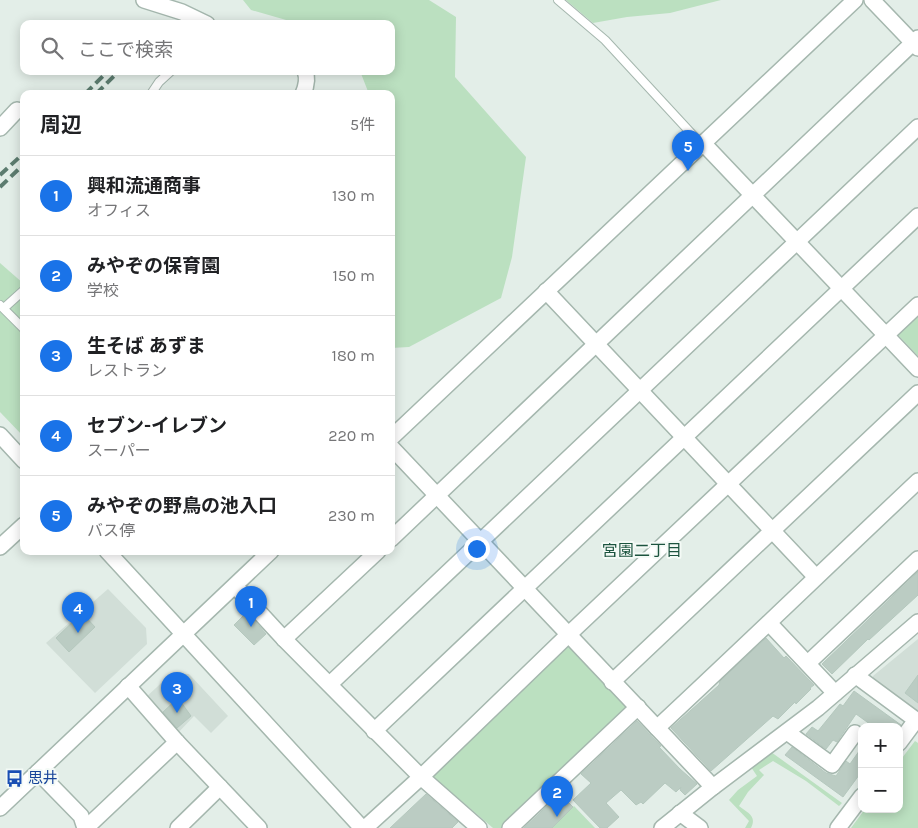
<!DOCTYPE html>
<html lang="ja">
<meta charset="utf-8">
<style>
body{margin:0;font-family:Karla,"Noto Sans JP",sans-serif;background:#f2f2f2;color:#202124}
.controls{position:absolute;right:15px;bottom:15px;display:grid;overflow:hidden;border-radius:10px;box-shadow:0 2px 12px #0003}
.controls button{width:45px;height:45px;display:grid;place-items:center;padding:0;border:0;border-bottom:1px solid #e0e0e0;background:#fff;color:#202124;font:25px sans-serif}
.you{position:absolute;left:476px;top:548px;width:18px;height:18px;margin:-12px;border:4px solid #fff;border-radius:50%;background:#1a73e8;box-shadow:0 0 0 8px #1a73e833}
.badge{display:grid;place-items:center;width:32px;height:32px;border-radius:50%;background:#1a73e8;color:#fff;font-size:16px;font-weight:700}
.pin{position:absolute;translate:-50% -41px;filter:drop-shadow(0 1px 2px #0008)}
.pin::after{content:'';position:absolute;top:26px;width:18px;height:15px;background:inherit;clip-path:polygon(0 0,100% 0,50% 100%)}
.list{margin:0;padding:0;list-style:none}
h2{display:flex;justify-content:space-between;align-items:center;height:65px;margin:0;padding:0 20px;font-size:21px}
h2 small{font-size:16px;font-weight:400;color:#757577}
.list li{display:grid;grid-template-columns:32px 1fr auto;gap:15px;align-items:center;box-sizing:border-box;height:80px;padding:0 20px;border-top:1px solid #e0e0e0}
.list b{display:block;font-size:19px;white-space:nowrap}
.list p{margin:0;font-size:16px;white-space:nowrap;color:#757577}
.list em{font-size:16px;font-style:normal;color:#757577}
.icon{flex:none;width:28px;height:28px;fill:none;stroke:currentColor;stroke-width:2;stroke-linecap:round;stroke-linejoin:round}
.map{position:relative;flex:none;width:918px;height:828px;overflow:hidden}
.search{position:absolute;background:#fff;box-shadow:0 2px 12px #0003;left:20px;top:20px;width:375px;height:55px;display:flex;align-items:center;gap:12px;box-sizing:border-box;padding:0 18px;border-radius:10px;color:#757577;font-size:19px}
.panel{position:absolute;background:#fff;box-shadow:0 2px 12px #0003;left:20px;top:90px;width:375px;height:465px;border-radius:10px}
.map>svg:first-child{display:block}
</style>
<div class="map">
<svg width="918" height="828" viewBox="0 0 918 828">
<rect width="100%" height="100%" fill="#e3eee8"/>
<g fill="#d1ded7">
<polygon points="108,589 146,628 147,644 95,693 46,643"/>
<polygon points="918,639 918,714 873,682 873,676"/>
<polygon points="171,674 189,674 228,716 211,733 194,716 176,735 143,700"/>
</g>
<g fill="#bbe0c0">
<polygon points="243,0 429,0 456,17 455,77 526,157 512,257 501,298 409,347 391,348 391,94 369,94 360,71 391,71 391,24 300,24 251,10"/>
<polygon points="566,0 721,0 670,13 627,17 593,23"/>
<polygon points="0,263 24,284 24,437 0,412"/>
<polygon points="918,314 918,356 897,334"/>
<polygon points="566,646 573,646 625,703 626,709 502,828 493,828 431,775"/>
<polygon points="915,741 918,743 918,828 851,828 865,809 899,809 899,762"/>
<path d="M771 752 842 803 839 806 806 781 773 761 759 770 764 775 748 792 739 806C748 813 757 816 751 828H745L749 821 729 800 738 790 757 776 751 767Z"/>
<polygon points="574,806 595,828 552,828"/>
</g>
<g fill="#bbccc3" stroke="#b5c8be">
<polygon points="918,572 918,595 869,640 868,639 832,674 822,664"/>
<polygon points="247,612 266,634 254,645 234,625"/>
<polygon points="82,613 95,627 69,652 56,638"/>
<polygon points="766,638 784,658 786,656 814,685 810,688 811,689 796,704 795,702 778,719 773,716 711,771 671,728 719,685 720,681"/>
<polygon points="918,675 918,703 905,693"/>
<polygon points="854,691 901,725 899,727 874,727 856,714 837,742 833,740 826,749 806,734 812,727 818,731 840,704 843,706"/>
<polygon points="178,698 191,716 177,728 163,712"/>
<polygon points="637,721 661,746 659,747 680,769 697,784 685,795 680,790 681,787 676,792 665,783 643,804 641,802 636,805 621,790 606,803 619,817 607,828 600,828 573,800 591,783 581,774"/>
<polygon points="792,747 826,773 836,776 846,761 850,764 862,747 862,771 843,797 785,755"/>
<polygon points="426,794 458,822 452,828 390,828"/>
<polygon points="560,794 573,807 552,828 524,828"/>
</g>
<g fill="none" stroke-linecap="round" stroke-linejoin="round">
<defs>
<g id="service">
<polyline points="558,0 605,40 702,145"/>
<polyline points="151,94 159,82 171,71"/>
<polyline points="0,305 24,329"/>
<polyline points="4,308 24,290"/>
</g>
<g id="minor">
<polyline points="144,0 182,12 207,24"/>
<polyline points="872,0 918,48"/>
<path d="M303 94C306 87 308 78 305 71"/>
<polyline points="0,128 17,110"/>
<polyline points="703,143 918,369"/>
<polyline points="546,291 816,577"/>
<polyline points="391,447 713,787"/>
<polyline points="391,539 918,38"/>
<polyline points="0,547 24,525"/>
<polyline points="235,586 284,639 421,777 479,828"/>
<polyline points="769,623 835,693"/>
<polyline points="284,639 378,551"/>
<polyline points="808,663 918,559"/>
<polyline points="855,675 916,720 899,743"/>
<polyline points="612,682 918,393"/>
<polyline points="330,684 918,127"/>
<polyline points="128,686 177,742 259,828"/>
<path d="M657 728C745 646 831 563 918 481"/>
<polyline points="374,731 918,216"/>
<polyline points="787,732 832,765 855,733"/>
<polyline points="38,772 81,816 85,828"/>
<polyline points="680,813 700,828"/>
<polyline points="86,828 177,742"/>
<polyline points="178,828 220,787"/>
<polyline points="365,828 421,777 568,635 918,305"/>
<polyline points="510,828 638,707"/>
<polyline points="838,828 862,796"/>
</g>
<g id="tertiary">
<polyline points="0,435 24,461"/>
<polyline points="391,438 855,0"/>
<polyline points="107,551 362,828"/>
<polyline points="0,808 271,551"/>
<polyline points="662,828 713,787 818,708 918,622"/>
</g>
</defs>
<use href="#service" stroke="#a5b7ae" stroke-width="10"/>
<use href="#minor" stroke="#a5b7ae" stroke-width="18"/>
<use href="#tertiary" stroke="#a5b7ae" stroke-width="18"/>
<use href="#service" stroke="#fff" stroke-width="8"/>
<use href="#minor" stroke="#fff" stroke-width="15"/>
<use href="#tertiary" stroke="#fff" stroke-width="15"/>
<g stroke="#5c7c6f" stroke-width="4" stroke-dasharray="10 5" stroke-linecap="butt">
<polyline points="85,94 108,71"/>
<polyline points="96,94 118,72"/>
<polyline points="0,175 24,153"/>
<polyline points="0,187 24,164"/>
</g>
</g>
<defs>
<symbol id="bus-bare" viewBox="-9 -9 18 18"><path d="M-5-6H5V4H4V6H2V4H-2V6H-4V4H-5ZM-3.5-4V0h7V-4ZM-3.5 1.2v1.5H-2V1.2ZM2 1.2v1.5H3.5V1.2Z" fill="#1a4fb4" stroke="#f4faf6" stroke-width="2.5" paint-order="stroke"/></symbol>
</defs>
<g fill-rule="evenodd">
<use href="#bus-bare" x="2" y="766" width="25" height="25"/>
</g>
<g text-anchor="middle" dominant-baseline="central" stroke-width="4" stroke-linejoin="round" paint-order="stroke">
<g font-size="15" fill="#164399" stroke="#f4faf6" text-anchor="start">
<text x="28" y="778">思井</text>
</g>
<g font-size="16" fill="#1c543f" stroke="#f4faf6">
<text x="642" y="550">宮園二丁目</text>
</g>
</g>
</svg>
<div class="controls">
<button>+</button>
<button>−</button>
</div>
<div class="you"></div>
<div class="pin badge" style="left:251px;top:627px">1</div>
<div class="pin badge" style="left:557px;top:817px">2</div>
<div class="pin badge" style="left:177px;top:713px">3</div>
<div class="pin badge" style="left:78px;top:633px">4</div>
<div class="pin badge" style="left:688px;top:171px">5</div>
<div class="search"><svg class="icon" aria-label="search" viewBox="0 0 24 24"><circle cx="10" cy="10" r="6"/><path d="M15 15l6 6"/></svg>ここで検索</div>
<section class="panel">
<h2>周辺<small>5件</small></h2>
<ul class="list">
<li><span class="badge">1</span><div><b>興和流通商事</b><p>オフィス</p></div><em>130 m</em></li>
<li><span class="badge">2</span><div><b>みやぞの保育園</b><p>学校</p></div><em>150 m</em></li>
<li><span class="badge">3</span><div><b>生そば あずま</b><p>レストラン</p></div><em>180 m</em></li>
<li><span class="badge">4</span><div><b>セブン-イレブン</b><p>スーパー</p></div><em>220 m</em></li>
<li><span class="badge">5</span><div><b>みやぞの野鳥の池入口</b><p>バス停</p></div><em>230 m</em></li>
</ul>
</section>
</div>
